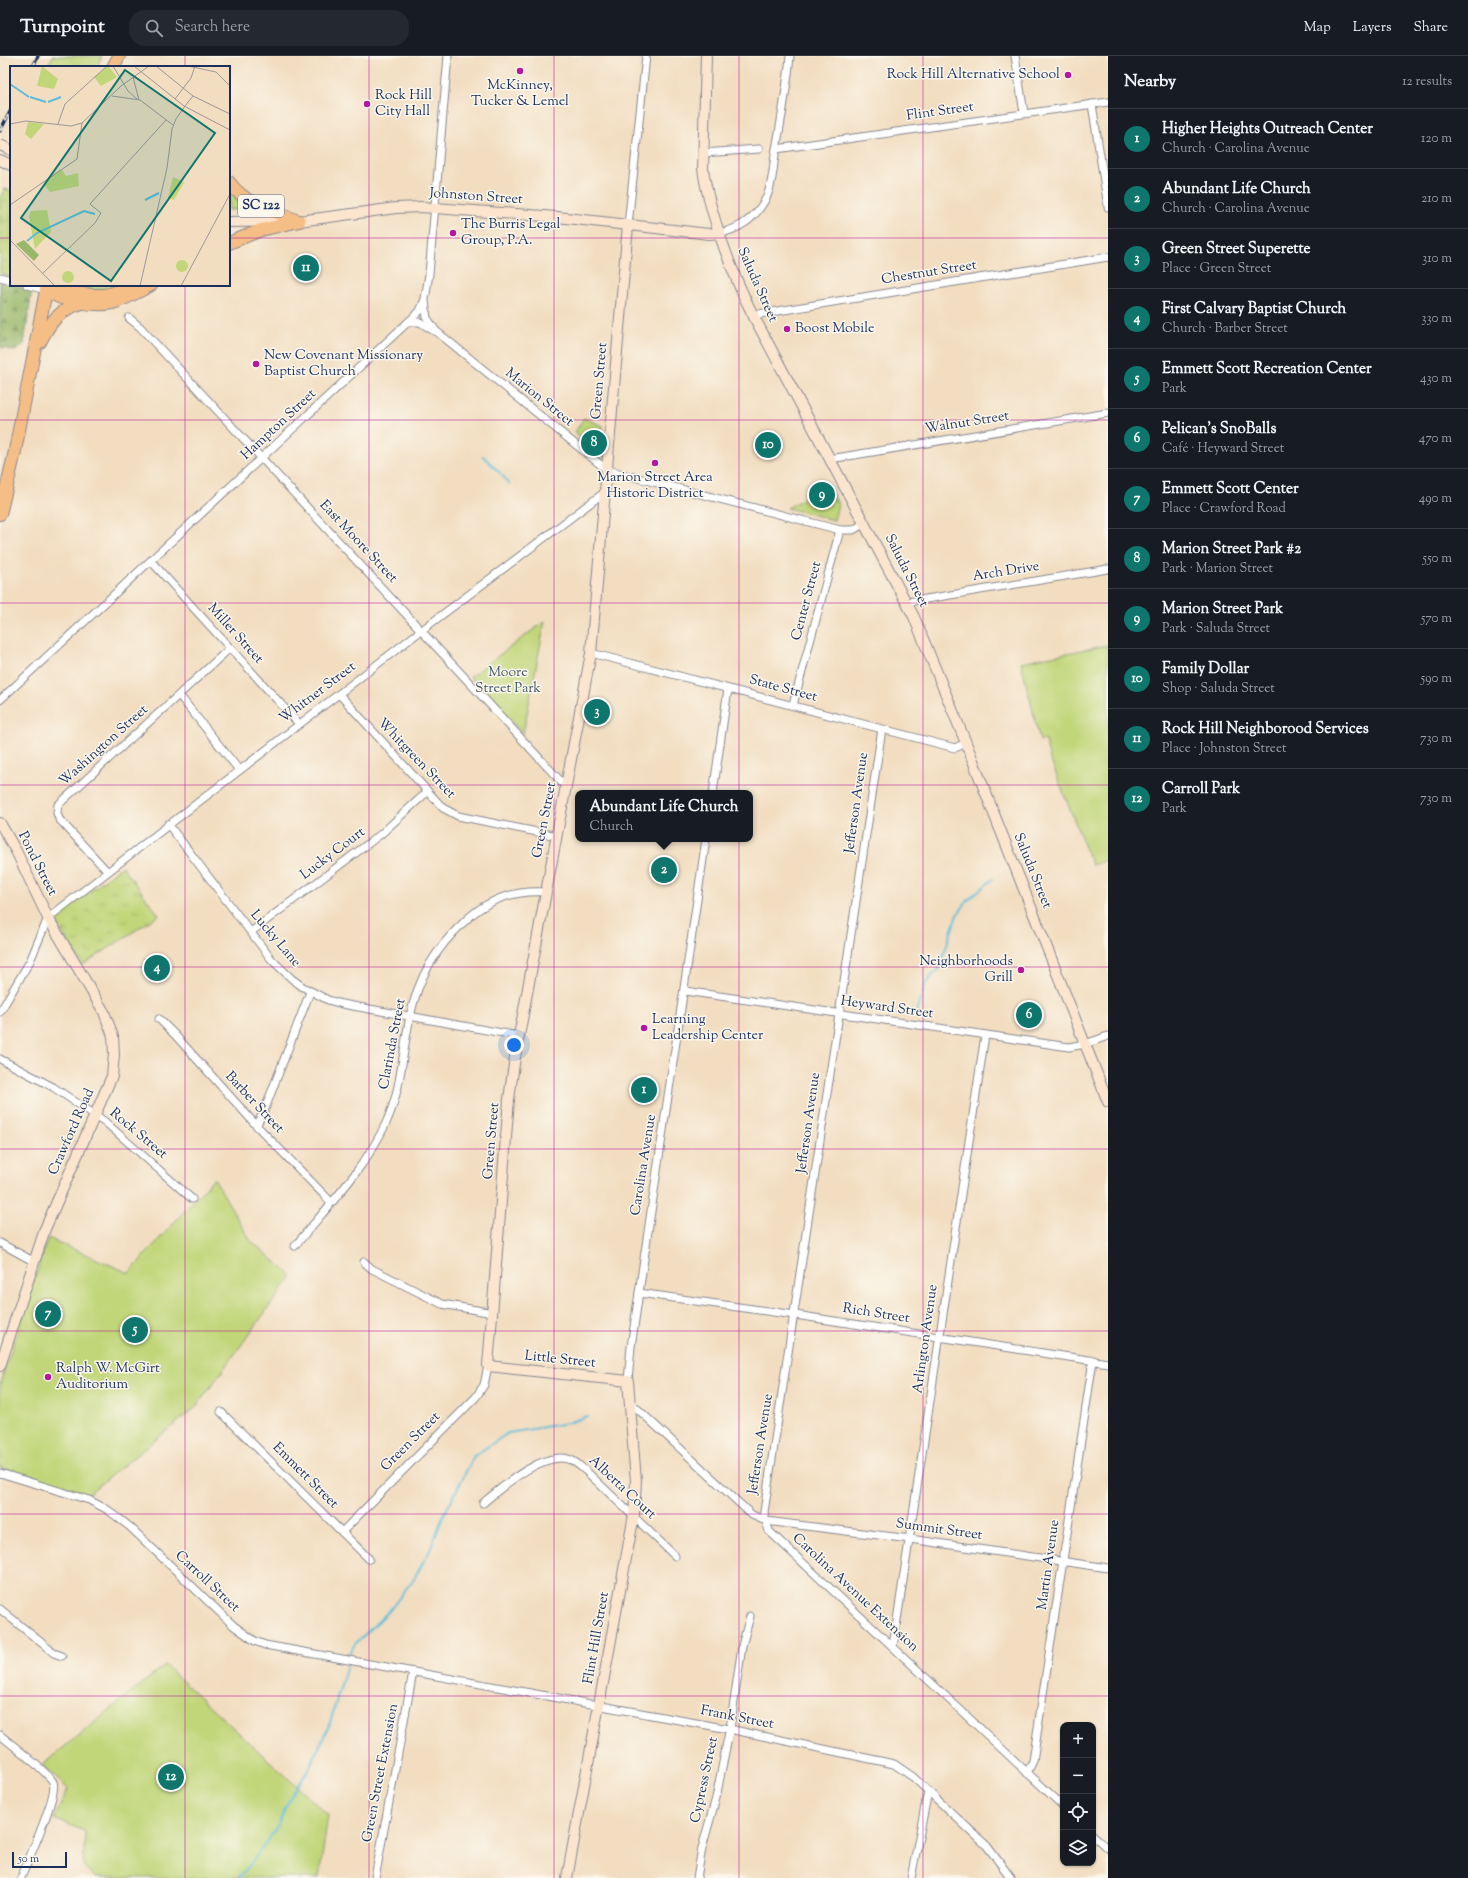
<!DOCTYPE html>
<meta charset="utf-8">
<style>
body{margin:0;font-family:"Sorts Mill Goudy",serif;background:#242831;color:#f1f3f6}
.controls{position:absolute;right:12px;bottom:12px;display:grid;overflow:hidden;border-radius:8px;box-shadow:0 1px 3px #0004}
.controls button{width:36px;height:36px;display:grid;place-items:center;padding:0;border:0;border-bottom:1px solid #363941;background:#171b24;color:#f1f3f6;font:20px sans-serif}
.scale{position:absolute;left:12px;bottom:10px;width:55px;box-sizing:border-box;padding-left:4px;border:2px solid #1b2f5e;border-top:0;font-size:11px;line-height:14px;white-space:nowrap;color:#1b2f5e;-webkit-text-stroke:3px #fbf7ec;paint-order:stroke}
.you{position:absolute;left:514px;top:989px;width:14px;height:14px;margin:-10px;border:3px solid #fff;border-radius:50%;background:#1a73e8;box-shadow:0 0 0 6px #1a73e833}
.badge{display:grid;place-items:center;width:26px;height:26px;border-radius:50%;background:#0f766e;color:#fff;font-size:13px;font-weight:700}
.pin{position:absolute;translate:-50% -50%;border:2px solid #fff;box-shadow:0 1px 4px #0006}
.popup{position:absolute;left:575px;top:734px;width:178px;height:52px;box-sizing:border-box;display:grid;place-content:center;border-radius:8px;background:#171b24;filter:drop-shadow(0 1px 3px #0005);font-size:13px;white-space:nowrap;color:#9ea1a6}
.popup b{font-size:15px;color:#f1f3f6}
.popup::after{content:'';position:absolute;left:50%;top:100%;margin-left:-8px;border:8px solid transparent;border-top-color:#171b24}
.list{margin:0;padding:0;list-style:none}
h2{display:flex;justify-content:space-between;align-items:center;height:52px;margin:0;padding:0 16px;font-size:17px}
h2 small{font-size:13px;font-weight:400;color:#9ea1a6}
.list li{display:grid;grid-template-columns:26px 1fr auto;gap:12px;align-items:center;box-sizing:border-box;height:60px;padding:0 16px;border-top:1px solid #363941}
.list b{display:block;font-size:15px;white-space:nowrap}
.list p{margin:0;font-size:13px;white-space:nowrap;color:#9ea1a6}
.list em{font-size:13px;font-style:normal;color:#9ea1a6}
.icon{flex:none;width:22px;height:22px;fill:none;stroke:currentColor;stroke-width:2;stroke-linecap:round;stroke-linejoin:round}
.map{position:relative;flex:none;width:1108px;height:1822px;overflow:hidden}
header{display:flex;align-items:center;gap:24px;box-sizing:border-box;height:56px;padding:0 20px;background:#171b24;border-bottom:1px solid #363941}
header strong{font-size:19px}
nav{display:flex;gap:22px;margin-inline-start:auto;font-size:14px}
.search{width:280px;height:36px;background:#242831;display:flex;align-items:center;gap:10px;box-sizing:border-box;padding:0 14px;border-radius:16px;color:#9ea1a6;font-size:15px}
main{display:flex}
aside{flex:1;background:#171b24}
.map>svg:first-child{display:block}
</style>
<header>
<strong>Turnpoint</strong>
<div class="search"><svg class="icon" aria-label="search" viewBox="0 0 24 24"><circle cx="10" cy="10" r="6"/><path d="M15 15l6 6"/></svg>Search here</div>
<nav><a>Map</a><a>Layers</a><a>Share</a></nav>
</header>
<main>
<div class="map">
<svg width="1108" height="1822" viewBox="0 0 1108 1822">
<defs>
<pattern id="grass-tufts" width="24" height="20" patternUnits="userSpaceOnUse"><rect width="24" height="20" fill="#c1d679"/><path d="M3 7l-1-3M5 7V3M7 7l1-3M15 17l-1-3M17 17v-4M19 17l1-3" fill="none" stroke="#a5b86b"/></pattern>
<pattern id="forest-firs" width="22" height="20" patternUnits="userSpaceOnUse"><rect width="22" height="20" fill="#98b769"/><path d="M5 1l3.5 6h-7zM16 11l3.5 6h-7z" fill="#7b955a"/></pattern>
</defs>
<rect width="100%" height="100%" fill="#fbf7ec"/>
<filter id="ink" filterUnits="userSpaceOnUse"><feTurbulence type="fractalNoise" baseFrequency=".025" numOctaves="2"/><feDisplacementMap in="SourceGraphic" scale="8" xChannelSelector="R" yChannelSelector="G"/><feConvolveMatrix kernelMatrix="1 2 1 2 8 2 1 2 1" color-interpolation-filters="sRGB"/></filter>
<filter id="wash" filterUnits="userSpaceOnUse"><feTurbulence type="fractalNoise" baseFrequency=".012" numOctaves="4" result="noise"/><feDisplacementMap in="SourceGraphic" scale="16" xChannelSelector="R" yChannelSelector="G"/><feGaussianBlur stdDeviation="0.9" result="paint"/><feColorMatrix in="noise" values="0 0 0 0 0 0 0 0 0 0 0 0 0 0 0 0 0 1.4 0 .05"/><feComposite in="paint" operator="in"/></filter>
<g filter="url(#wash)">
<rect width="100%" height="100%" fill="#f2ddc0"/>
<g fill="url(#grass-tufts)" stroke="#6e826c">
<polygon points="5,133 11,135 11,221 0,217 0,141"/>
<polygon points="229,133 245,148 244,153 229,154"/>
<polygon points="78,229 120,229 115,233 89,236"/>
<polygon points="122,810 159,859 83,909 57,868 57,861"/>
</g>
<polygon fill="url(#forest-firs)" stroke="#5a7364" points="0,226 32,234 24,288 15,295 0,291"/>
<g fill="#c1d679" stroke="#6e826c">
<polygon points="53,0 102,0 97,11 47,11"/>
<polygon points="584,362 603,370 600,397 575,376"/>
<polygon points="828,430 838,448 834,464 787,452"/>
<polygon points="545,565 523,678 470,621"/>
<polygon points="1108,589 1108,804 1092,809 1049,700 1045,684 1040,685 1021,606"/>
<polygon points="214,1122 250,1184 292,1220 195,1352 88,1438 0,1411 0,1328 48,1182 129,1217"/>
<polygon points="165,1609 328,1759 319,1822 96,1822 83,1810 85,1775 54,1763 68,1733 42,1709"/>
</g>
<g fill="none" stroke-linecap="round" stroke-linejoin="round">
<g stroke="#5bbdd9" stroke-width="2">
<polyline points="483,400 500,417"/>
<polyline points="502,419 509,428"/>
<polyline points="915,959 926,927 939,912 957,859 969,843 993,823"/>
<polyline points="238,1822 249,1810 277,1771 291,1740 309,1713 330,1667 351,1595 355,1588 390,1554 415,1521 430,1494 442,1463 474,1400 508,1377 568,1367 587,1360"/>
</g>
</g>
</g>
<g filter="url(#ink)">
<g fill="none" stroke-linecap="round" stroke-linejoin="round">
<defs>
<g id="street">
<polyline points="1015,0 1024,57"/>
<polyline points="1092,48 1108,151"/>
<polyline points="776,93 1108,46"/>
<polyline points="703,97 759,93"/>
<polyline points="628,169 646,0"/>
<path d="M720 177C740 173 755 162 765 144 772 131 773 114 775 99 781 66 787 33 790 0"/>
<polyline points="0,221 11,224"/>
<polyline points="27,229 46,234"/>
<polyline points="425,245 427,262 436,275 607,414 840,474"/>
<polyline points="753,259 1108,201"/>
<polyline points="129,262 140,271 566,731"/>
<polyline points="410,266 420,266 434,275"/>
<polyline points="830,403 1108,357"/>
<polyline points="151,505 299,668"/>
<polyline points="908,546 1108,513"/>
<polyline points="591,597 955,692 966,687"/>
<polyline points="339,638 443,752 458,760 557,780"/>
<polyline points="179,639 239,714"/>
<polyline points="0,644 420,255 425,243 429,218 448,0"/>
<polyline points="793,649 840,474 853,474 865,467"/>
<polyline points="882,673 764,1456 766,1465 910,1483 1108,1512"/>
<polyline points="713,737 728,633"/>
<polyline points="168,768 272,904 292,923 303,931 328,944 342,948 519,980"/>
<polyline points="107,815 59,763 57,757 58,749 230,592"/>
<polyline points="251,876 381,778 427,736"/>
<polyline points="685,935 1069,991 1085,988 1108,980"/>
<polyline points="0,956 30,905 48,862 414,580 605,436"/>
<polyline points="159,963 175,979 256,1069 331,1146"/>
<polyline points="0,1003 53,1031 104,1065 192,1143"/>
<polyline points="256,1069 263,1058 310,936"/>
<polyline points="0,1187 33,1205"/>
<path d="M295 1190C327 1151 365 1113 386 1067 402 1033 402 996 410 961 418 922 435 893 464 866 487 843 514 834 546 836"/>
<polyline points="364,1206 372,1213 442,1248 493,1257"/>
<polyline points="639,1237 802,1260 1108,1307"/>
<polyline points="628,1325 631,1291 706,783"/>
<polyline points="629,1345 752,1459 766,1465 769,1475 1063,1750"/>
<polyline points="221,1356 369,1503"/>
<polyline points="0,1417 89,1444 108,1454 130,1471 234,1570 255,1585 265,1589 729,1673 894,1708 913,1721 987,1790 1011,1822"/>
<path d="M483 1447C502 1431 545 1393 571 1404 576 1406 581 1411 586 1415L675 1500"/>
<polyline points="342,1476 476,1341 484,1329 488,1310"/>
<polyline points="0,1553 54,1597 62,1600"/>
<polyline points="893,1591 985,979"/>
<path d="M0 1679C10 1687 49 1717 53 1726 59 1738 27 1806 21 1822"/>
<polyline points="1027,1717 1033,1705 1093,1304"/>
<polyline points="1093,1779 1108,1793"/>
<polyline points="375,1822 413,1616"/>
<polyline points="697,1822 702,1792 716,1742 731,1666 742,1590 750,1560"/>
<polyline points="911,1822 928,1735"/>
</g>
<g id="secondary">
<path d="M706 0 703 113C709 156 733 220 753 259L914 561 966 687 1108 1046"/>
<polyline points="0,89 11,94"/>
<polyline points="0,104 11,109"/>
<polyline points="229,166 299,165 396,152 421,151 557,161 709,178 720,177"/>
<polyline points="0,767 16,795 48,862 104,956 113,980 114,998 112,1020 45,1173 0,1310"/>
<polyline points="567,1822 634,1459 636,1425 628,1325 488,1310 509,1043 515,1001 591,597 628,169"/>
</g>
<g id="primary">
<polyline points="113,11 119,0"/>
<path d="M229 126C245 149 274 156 299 165"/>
<polyline points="229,187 261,174 299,165"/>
<path d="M46 234C57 242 65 243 78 246 112 253 122 244 151 229"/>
<path d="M46 234C75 233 104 249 129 229"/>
<path d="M40 286C50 266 60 253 82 247"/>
<polyline points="0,458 14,400 47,229"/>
</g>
</defs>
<use href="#street" stroke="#86868f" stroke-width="9"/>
<use href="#secondary" stroke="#86868f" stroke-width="12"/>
<use href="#primary" stroke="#86868f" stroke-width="14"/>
<use href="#street" stroke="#fff" stroke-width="7"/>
<use href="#secondary" stroke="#fbe5cf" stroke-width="10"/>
<use href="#primary" stroke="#f6be87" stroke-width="12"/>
<defs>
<g id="rail">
<polyline points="33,11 38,0"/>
<polyline points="0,75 11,54"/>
</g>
</defs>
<use href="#rail" stroke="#1b2f5e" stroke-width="3.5"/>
<use href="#rail" stroke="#fbf7ec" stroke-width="2" stroke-dasharray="6" stroke-linecap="butt"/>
</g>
</g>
<path fill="none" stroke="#b5179e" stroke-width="1" stroke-opacity="0.55" d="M185 0V11M369 0V1822M554 0V1822M739 0V1822M923 0V1822M0 182H11M229 182H1108M185 229V1822M0 364H1108M0 547H1108M0 729H1108M0 911H1108M0 1093H1108M0 1275H1108M0 1458H1108M0 1640H1108"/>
<g fill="#b5179e" stroke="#fbf7ec" stroke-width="1.5">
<circle cx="520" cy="15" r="4"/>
<circle cx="1068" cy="19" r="4"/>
<circle cx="367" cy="48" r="4"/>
<circle cx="453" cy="177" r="4"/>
<circle cx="787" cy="273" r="4"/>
<circle cx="256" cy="308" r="4"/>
<circle cx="655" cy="407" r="4"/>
<circle cx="1021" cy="914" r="4"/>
<circle cx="644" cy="972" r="4"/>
<circle cx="48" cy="1321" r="4"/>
</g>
<g text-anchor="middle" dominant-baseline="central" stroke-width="3" stroke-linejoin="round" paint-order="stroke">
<rect fill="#fbf7ec" stroke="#5e6b89" stroke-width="1" x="238" y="139" width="46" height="22" rx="3"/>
<g font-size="13" font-weight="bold" fill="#1b2f5e">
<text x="261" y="150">SC 122</text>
</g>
<g font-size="14" fill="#1b2f5e" stroke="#fbf7ec" text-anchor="start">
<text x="1060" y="19" text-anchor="end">Rock Hill Alternative School</text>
<text x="520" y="30" text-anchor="middle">McKinney,<tspan x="520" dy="16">Tucker &amp; Lemel</tspan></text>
<text x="375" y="40">Rock Hill<tspan x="375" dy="16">City Hall</tspan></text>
<text x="461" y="169">The Burris Legal<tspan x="461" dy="16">Group, P.A.</tspan></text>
<text x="795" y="273">Boost Mobile</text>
<text x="264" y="300">New Covenant Missionary<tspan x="264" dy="16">Baptist Church</tspan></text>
<text x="655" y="422" text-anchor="middle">Marion Street Area<tspan x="655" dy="16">Historic District</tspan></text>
<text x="1013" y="906" text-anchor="end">Neighborhoods<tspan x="1013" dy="16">Grill</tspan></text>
<text x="652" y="964">Learning<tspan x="652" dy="16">Leadership Center</tspan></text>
<text x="56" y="1313">Ralph W. McGirt<tspan x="56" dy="16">Auditorium</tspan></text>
</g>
<g font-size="14" fill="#1b2f5e" stroke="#fbf7ec">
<text transform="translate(940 56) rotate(-8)">Flint Street</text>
<text transform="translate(476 141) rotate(4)">Johnston Street</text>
<text transform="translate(929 217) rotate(-9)">Chestnut Street</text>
<text transform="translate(757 229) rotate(66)">Saluda Street</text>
<text transform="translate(600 325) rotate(-85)">Green Street</text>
<text transform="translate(539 342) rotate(39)">Marion Street</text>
<text transform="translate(967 367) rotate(-9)">Walnut Street</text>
<text transform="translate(279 369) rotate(-43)">Hampton Street</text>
<text transform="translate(358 486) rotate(47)">East Moore Street</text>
<text transform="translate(906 515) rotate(63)">Saluda Street</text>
<text transform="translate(1006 516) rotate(-9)">Arch Drive</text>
<text transform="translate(807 545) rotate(-75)">Center Street</text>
<text transform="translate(235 578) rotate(48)">Miller Street</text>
<text transform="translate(783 633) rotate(15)">State Street</text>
<text transform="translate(318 637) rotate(-37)">Whitner Street</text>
<text transform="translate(104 690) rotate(-42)">Washington Street</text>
<text transform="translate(416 703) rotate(46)">Whitgreen Street</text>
<text transform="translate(857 747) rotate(-82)">Jefferson Avenue</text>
<text transform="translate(545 764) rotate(-79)">Green Street</text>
<text transform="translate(333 798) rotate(-37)">Lucky Court</text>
<text transform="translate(37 808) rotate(63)">Pond Street</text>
<text transform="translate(1032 815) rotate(68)">Saluda Street</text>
<text transform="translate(275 883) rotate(50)">Lucky Lane</text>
<text transform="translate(887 952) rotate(8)">Heyward Street</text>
<text transform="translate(393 988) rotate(-79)">Clarinda Street</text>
<text transform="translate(254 1047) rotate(47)">Barber Street</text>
<text transform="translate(809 1067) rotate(-82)">Jefferson Avenue</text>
<text transform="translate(72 1076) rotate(-66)">Crawford Road</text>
<text transform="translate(138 1078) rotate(40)">Rock Street</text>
<text transform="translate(492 1085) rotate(-85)">Green Street</text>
<text transform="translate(644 1109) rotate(-81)">Carolina Avenue</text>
<text transform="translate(876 1258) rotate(9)">Rich Street</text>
<text transform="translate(926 1283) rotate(-82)">Arlington Avenue</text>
<text transform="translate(560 1304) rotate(6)">Little Street</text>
<text transform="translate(411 1386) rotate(-45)">Green Street</text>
<text transform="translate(761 1388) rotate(-81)">Jefferson Avenue</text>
<text transform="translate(305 1420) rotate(45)">Emmett Street</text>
<text transform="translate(622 1432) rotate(43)">Alberta Court</text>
<text transform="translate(939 1474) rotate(8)">Summit Street</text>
<text transform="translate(1049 1509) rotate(-82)">Martin Avenue</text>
<text transform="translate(207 1526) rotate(43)">Carroll Street</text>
<text transform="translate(855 1537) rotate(43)">Carolina Avenue Extension</text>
<text transform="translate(597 1582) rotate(-80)">Flint Hill Street</text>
<text transform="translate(737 1662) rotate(11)">Frank Street</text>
<text transform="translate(381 1717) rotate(-79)">Green Street Extension</text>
<text transform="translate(705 1724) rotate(-78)">Cypress Street</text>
</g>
<g font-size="14" fill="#445965" stroke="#fbf7ec">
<text x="508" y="617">Moore<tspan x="508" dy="16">Street Park</tspan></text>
</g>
</g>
<g transform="translate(10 10)">
<rect width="220" height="220" fill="#f2ddc0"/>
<path d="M98 0 107 11 91 20 84 11Z" fill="#c1d679"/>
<path d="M14 174 29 189 24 195 6 178Z" fill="#98b769"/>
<path d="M32 0 48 13 44 23 27 20ZM18 56 34 58 21 73 15 68ZM51 103 56 110 68 107 69 120 40 126 33 117ZM163 111 174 116 164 134 158 132ZM37 144 41 166 25 183 19 150 21 145ZM166 200a6 6 0 1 1 12 0a6 6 0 1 1-12 0ZM52 211a6 6 0 1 1 12 0a6 6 0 1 1-12 0Z" fill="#c1d679"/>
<path fill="none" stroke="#5bbdd9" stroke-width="2" d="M0 18 19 31M20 31 36 36M38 36 51 31M135 134 149 127M17 175 27 167 74 145 85 148"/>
<path fill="none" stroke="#9c9799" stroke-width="1" d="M103 0 118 25 127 33M124 0 174 40 220 64M146 0 183 30 220 48M178 0 206 6 220 20M123 11 129 34M102 30 130 34 163 59M165 33 181 12 185 0M175 40 183 30M0 58 16 55 61 60 72 57 111 20 139 0M48 58 55 38 97 0M0 139 67 93 72 57M0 174 45 220M33 207 85 157 91 147 80 138 156 54M130 220 157 102 162 63 166 53 175 40M171 220 220 128"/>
<path fill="#0f766e" fill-opacity="0.15" stroke="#0f766e" stroke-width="2" d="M115 4 205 67 101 215 11 152Z"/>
<rect width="220" height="220" fill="none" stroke="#1b2f5e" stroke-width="2"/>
</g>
</svg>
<div class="controls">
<button>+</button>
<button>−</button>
<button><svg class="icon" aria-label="locate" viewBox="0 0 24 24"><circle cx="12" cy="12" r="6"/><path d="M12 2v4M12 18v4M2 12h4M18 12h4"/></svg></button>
<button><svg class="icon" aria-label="layers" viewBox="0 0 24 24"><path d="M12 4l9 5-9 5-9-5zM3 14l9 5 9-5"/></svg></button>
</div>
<div class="scale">50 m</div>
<div class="you"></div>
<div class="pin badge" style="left:644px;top:1034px">1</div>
<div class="pin badge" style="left:664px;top:814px">2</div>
<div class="popup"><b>Abundant Life Church</b>Church</div>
<div class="pin badge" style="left:597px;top:656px">3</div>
<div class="pin badge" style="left:157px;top:912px">4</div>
<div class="pin badge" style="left:135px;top:1274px">5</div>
<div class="pin badge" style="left:1029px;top:959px">6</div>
<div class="pin badge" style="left:48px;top:1258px">7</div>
<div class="pin badge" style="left:594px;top:387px">8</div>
<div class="pin badge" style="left:822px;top:439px">9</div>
<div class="pin badge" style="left:768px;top:389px">10</div>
<div class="pin badge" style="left:306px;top:212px">11</div>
<div class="pin badge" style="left:171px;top:1721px">12</div>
</div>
<aside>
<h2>Nearby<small>12 results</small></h2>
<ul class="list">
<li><span class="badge">1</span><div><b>Higher Heights Outreach Center</b><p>Church · Carolina Avenue</p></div><em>120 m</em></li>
<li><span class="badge">2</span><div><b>Abundant Life Church</b><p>Church · Carolina Avenue</p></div><em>210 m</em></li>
<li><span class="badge">3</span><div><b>Green Street Superette</b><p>Place · Green Street</p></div><em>310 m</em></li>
<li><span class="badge">4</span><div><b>First Calvary Baptist Church</b><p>Church · Barber Street</p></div><em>330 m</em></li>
<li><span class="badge">5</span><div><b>Emmett Scott Recreation Center</b><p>Park</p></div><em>430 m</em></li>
<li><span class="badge">6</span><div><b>Pelican's SnoBalls</b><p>Café · Heyward Street</p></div><em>470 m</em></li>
<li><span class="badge">7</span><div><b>Emmett Scott Center</b><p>Place · Crawford Road</p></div><em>490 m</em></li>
<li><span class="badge">8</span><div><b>Marion Street Park #2</b><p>Park · Marion Street</p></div><em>550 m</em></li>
<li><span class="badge">9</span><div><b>Marion Street Park</b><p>Park · Saluda Street</p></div><em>570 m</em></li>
<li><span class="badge">10</span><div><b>Family Dollar</b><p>Shop · Saluda Street</p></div><em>590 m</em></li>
<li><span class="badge">11</span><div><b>Rock Hill Neighborood Services</b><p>Place · Johnston Street</p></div><em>730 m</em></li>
<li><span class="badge">12</span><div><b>Carroll Park</b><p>Park</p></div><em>730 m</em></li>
</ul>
</aside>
</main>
